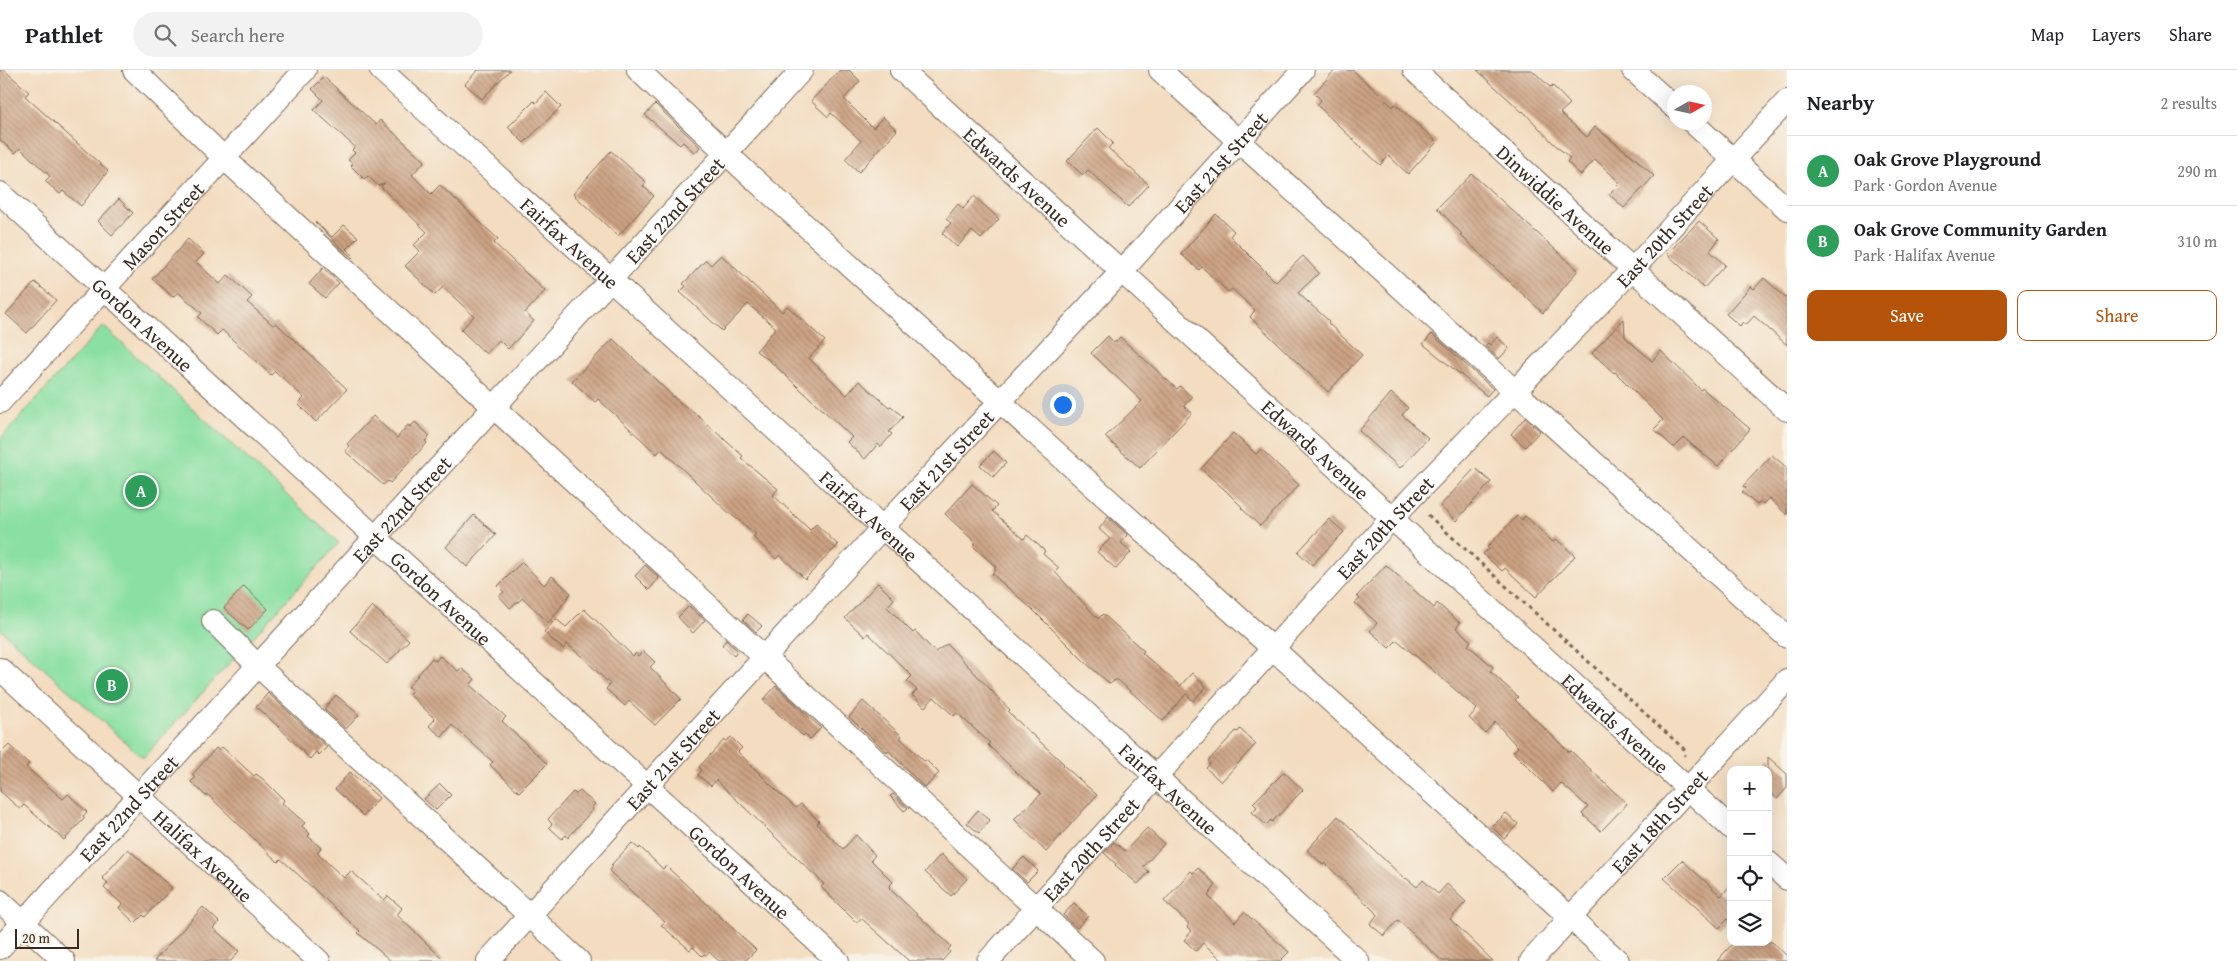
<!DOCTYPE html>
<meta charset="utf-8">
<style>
body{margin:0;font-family:"Gentium Book Plus",serif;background:#f2f2f2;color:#202124}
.controls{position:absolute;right:15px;bottom:15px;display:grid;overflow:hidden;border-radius:10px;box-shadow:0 5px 20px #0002}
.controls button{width:45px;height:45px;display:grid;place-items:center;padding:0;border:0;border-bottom:1px solid #e0e0e0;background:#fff;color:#202124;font:25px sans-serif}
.compass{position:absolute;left:1667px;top:15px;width:45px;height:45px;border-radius:50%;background:#fff;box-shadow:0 5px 20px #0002;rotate:81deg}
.scale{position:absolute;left:15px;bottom:12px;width:64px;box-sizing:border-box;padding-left:5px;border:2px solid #3b2a1e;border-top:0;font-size:14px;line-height:18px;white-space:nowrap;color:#3b2a1e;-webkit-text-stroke:4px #f7f3e8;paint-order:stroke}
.you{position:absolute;left:1062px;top:334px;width:18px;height:18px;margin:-12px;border:4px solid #fff;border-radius:50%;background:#1a73e8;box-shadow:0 0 0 8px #1a73e833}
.badge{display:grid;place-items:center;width:32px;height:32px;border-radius:50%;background:#b45309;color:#fff;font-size:16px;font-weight:700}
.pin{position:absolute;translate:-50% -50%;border:2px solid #fff;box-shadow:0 1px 5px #0006}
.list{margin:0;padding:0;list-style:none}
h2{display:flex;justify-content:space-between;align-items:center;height:65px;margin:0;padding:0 20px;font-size:21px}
h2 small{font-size:16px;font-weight:400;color:#757577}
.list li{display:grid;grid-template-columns:32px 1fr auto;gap:15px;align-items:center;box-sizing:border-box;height:70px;padding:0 20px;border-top:1px solid #e0e0e0}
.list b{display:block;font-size:19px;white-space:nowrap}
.list p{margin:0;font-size:16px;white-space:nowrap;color:#757577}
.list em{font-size:16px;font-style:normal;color:#757577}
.actions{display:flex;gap:10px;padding:15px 20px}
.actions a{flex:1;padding:11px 0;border:1px solid #b45309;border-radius:10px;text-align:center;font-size:18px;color:#b45309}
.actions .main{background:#b45309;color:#fff}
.icon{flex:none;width:28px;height:28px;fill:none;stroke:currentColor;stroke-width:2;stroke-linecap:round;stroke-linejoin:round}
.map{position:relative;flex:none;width:1787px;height:891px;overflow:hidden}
header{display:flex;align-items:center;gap:30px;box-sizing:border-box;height:70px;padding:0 25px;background:#fff;border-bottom:1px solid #e0e0e0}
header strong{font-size:24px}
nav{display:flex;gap:28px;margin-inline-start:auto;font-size:18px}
.search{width:350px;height:45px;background:#f2f2f2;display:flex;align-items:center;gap:12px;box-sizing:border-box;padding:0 18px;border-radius:28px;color:#757577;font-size:19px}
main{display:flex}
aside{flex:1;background:#fff}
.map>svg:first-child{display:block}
</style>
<header>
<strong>Pathlet</strong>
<div class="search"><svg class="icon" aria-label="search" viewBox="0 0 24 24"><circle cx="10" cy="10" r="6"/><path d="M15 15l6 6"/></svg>Search here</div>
<nav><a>Map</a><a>Layers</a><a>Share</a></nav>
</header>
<main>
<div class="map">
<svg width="1787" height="891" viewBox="0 0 1787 891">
<defs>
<pattern id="building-back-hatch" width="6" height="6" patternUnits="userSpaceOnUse" patternTransform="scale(1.25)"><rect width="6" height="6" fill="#cca283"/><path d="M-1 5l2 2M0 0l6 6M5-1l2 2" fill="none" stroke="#a7846b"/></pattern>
</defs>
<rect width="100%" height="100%" fill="#f7f3e8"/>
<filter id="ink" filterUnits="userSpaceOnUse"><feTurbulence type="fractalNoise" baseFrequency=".02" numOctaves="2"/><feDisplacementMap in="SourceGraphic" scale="10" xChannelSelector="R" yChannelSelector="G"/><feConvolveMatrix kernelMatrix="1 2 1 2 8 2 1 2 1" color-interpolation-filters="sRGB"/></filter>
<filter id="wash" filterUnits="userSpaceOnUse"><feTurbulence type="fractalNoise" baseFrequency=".0096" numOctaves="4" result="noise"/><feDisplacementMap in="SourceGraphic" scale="20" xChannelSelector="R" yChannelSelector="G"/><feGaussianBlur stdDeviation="1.12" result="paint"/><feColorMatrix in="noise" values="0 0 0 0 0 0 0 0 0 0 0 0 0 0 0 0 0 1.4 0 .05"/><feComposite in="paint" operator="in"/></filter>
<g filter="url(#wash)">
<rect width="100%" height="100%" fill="#f3dcbf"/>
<polygon fill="#8ae0a3" stroke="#628560" points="103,256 339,473 143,688 0,559 0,369"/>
<g id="blocks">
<g fill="url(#building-back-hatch)">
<polygon points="0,0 4,0 29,22 25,26 108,101 81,136 63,121 60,124 45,111 50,106 20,78 15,83 0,70"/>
<polygon points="478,0 510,0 482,29 465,14"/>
<polygon points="840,0 849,0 860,11 844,29 873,58 883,47 897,60 859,102 845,89 861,71 831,43 828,47 811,31"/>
<polygon points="1335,0 1353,0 1393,37 1395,34 1437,72 1408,104 1389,86 1380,95 1317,35 1321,30 1314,23"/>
<polygon points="1477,0 1532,0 1551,18 1553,16 1570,34 1560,43 1587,67 1595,57 1636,89 1654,106 1624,138 1609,124 1620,113 1595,89 1581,105 1567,92 1570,88 1553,73 1523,41 1522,42"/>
<polygon points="324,7 376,55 380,50 425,91 412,105 431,124 440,115 498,169 494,173 545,221 525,243 534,251 508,279 499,270 486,284 461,260 474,246 443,217 435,225 405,196 420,181 414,175 427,162 381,117 385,113 378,116 368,106 364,109 351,96 353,94 348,90 355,83 352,80 355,77 314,40 323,30 312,19"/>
<polygon points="546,22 561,37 524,73 508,57 534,31 536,33"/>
<polygon points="655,34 700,77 695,83 683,72 680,75 645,45"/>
<polygon points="1098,58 1113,73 1108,78 1149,115 1128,137 1088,100 1083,105 1067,91"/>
<polygon points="611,81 646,112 643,116 654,126 618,166 573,124"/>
<polygon points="1472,104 1578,200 1543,243 1460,165 1462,164 1437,138"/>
<polygon points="974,126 999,149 981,169 972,161 957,177 942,163 951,153 946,149 958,134 963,139"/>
<polygon points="119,129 133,143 112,165 98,151"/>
<polygon points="1216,144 1234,161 1230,166 1276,212 1303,186 1319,203 1298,223 1329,251 1328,253 1362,285 1328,322 1250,247 1255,240 1232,219 1228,222 1202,197 1199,200 1181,184"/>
<polygon points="1699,151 1719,169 1710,181 1725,195 1704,218 1667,184"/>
<polygon points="315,152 332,167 344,155 358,167 346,179 354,186 352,188"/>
<polygon points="188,169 204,184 196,192 220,214 228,205 252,227 247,232 273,255 276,253 347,319 316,352 298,334 304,328 275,301 271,305 222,260 217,265 198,247 202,243 178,222 173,227 152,209"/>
<polygon points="721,185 782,242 787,236 825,271 809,288 847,325 859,311 889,337 891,336 903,347 889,362 892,364 881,377 878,374 865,389 847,372 852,367 770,291 756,281 776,258 748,234 722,261 680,222 686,216 683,214 706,190 711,195"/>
<polygon points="323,198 339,213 325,228 309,214"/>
<polygon points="1764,208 1787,229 1787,275 1754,246 1746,255 1743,252 1740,256 1726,244 1751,216 1754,219"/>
<polygon points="35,212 56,230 27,263 6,244"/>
<polygon points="1624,249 1625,267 1652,291 1661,281 1701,320 1702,318 1750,359 1718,396 1684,368 1674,378 1654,359 1663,350 1615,302 1614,303 1592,283"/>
<polygon points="1432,264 1493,319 1487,326 1423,274"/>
<polygon points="1108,266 1114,273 1120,267 1177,319 1180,316 1192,327 1184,336 1192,343 1140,398 1105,367 1142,331 1091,283"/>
<polygon points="1497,267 1509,278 1499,289 1485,276 1488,273 1490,275"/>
<polygon points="613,269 676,329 698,346 743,386 741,388 778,419 773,425 810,460 816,454 838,475 805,509 780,485 776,489 753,467 756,464 728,442 661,379 657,384 598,329 595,332 572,311"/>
<polygon points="1391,323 1408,338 1402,345 1428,368 1400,398 1359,361"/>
<polygon points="373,346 397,368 408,355 410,357 415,352 430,366 425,371 427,373 390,413 388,411 383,415 345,381 349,376 347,374"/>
<polygon points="1525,348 1540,361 1525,377 1511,364"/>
<polygon points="1233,363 1256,384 1261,379 1299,415 1260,456 1241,438 1242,437 1224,419 1201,399"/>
<polygon points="994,381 1006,393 993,407 980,395"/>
<polygon points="1772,385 1787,398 1787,445 1769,428 1763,434 1761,432 1757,435 1742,422 1746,418 1743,416"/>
<polygon points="1475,398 1491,412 1456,451 1440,436"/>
<polygon points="972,414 997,436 992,441 1024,469 1027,465 1045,481 1043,484 1059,498 1055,502 1098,549 1103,544 1144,581 1142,583 1180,616 1192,603 1206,617 1193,631 1186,624 1163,651 1118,610 1115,610 1110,614 1087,594 1032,539 992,504 996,500 994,499 996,497 973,476 976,473 945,444"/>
<polygon points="474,445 496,465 467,497 446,477"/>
<polygon points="1517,446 1522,450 1525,446 1553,472 1556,469 1575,486 1536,527 1505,498 1502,501 1483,484 1489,479 1487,477"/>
<polygon points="1108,447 1128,465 1121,473 1131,482 1116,499 1097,482 1110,469 1099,459"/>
<polygon points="1329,449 1344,462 1312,495 1298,482"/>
<polygon points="522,492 544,515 552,506 571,523 549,553 523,528 510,538 499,526 504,522 498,516"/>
<polygon points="645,495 659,508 649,520 635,506"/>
<polygon points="1386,495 1434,538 1437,533 1460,553 1456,558 1471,571 1468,575 1493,597 1490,601 1518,627 1515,630 1569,682 1571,681 1627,734 1601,761 1582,744 1588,737 1561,713 1553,722 1513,682 1518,677 1495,652 1485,663 1469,648 1477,639 1450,615 1397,570 1389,578 1370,561 1377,553 1355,533 1360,529 1357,526"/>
<polygon points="878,513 894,529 887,537 913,563 915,561 935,582 947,574 1010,640 1008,642 1064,694 1063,695 1097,725 1046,782 1014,749 1041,724 1016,702 988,675 990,673 957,643 954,646 934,627 925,637 912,625 917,620 907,611 912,606 868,563 865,567 845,548"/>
<polygon points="244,516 268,539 248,560 224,538"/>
<polygon points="372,536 409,570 387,594 350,561"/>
<polygon points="689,536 705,550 693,563 678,547"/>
<polygon points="584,539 633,586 636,583 638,586 643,581 655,592 650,597 681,629 655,655 629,631 625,636 606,619 610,614 580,585 567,574 563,579 544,562 556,549 566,557"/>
<polygon points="748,544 762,556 756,562 743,550"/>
<polygon points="726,570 738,581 734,586 722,575"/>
<polygon points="440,586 458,601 461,598 475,609 470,615 506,647 502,651 547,694 519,722 490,695 493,692 452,655 442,667 429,656 435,649 409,624 412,620 408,617 432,588 436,591"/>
<polygon points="776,616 821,658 810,669 805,664 803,666 763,630"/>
<polygon points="268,623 327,677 319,685 316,682 310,689 280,658 256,637"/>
<polygon points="336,625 359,645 346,659 324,639"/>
<polygon points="863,631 902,666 900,668 924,691 926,690 939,703 925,718 888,680 887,682 849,647"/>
<polygon points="1240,659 1256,674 1221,712 1206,698 1210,694 1208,691 1236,661 1238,662"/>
<polygon points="731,667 742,678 738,682 778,722 796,738 801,734 819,751 817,754 843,779 856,765 875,785 871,790 893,812 889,816 890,819 951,876 948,880 950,882 942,891 909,891 861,848 857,853 821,817 824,814 716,710 711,716 698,705 702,700 699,697 724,670 726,671"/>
<polygon points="9,675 29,694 26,697 63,729 68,724 87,742 83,746 85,748 64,770 24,735 20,739 0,721 0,684"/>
<polygon points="222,677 254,706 256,704 264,710 284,730 282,733 305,753 302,756 310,764 308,766 321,778 317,783 344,808 351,801 384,830 388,826 402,838 397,845 445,891 391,891 358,863 360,861 281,789 278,792 208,725 206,726 191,712 195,708 192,705 216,678 219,680"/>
<polygon points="1768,687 1787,704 1787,718 1777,729 1768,720"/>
<polygon points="350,702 379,728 363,746 335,719"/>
<polygon points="1284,702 1303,720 1272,752 1271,750 1266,755 1252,742 1257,737 1253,733"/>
<polygon points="440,714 451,725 436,740 424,729"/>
<polygon points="580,721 595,734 591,738 593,739 568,768 566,765 562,769 549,757 552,754 548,749 573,722 576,724"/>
<polygon points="893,724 908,738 904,741 890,726"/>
<polygon points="978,740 990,750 979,763 967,753"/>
<polygon points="1506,743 1518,754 1504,769 1492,757"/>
<polygon points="1338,746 1405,809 1406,808 1417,817 1423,810 1438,824 1447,814 1466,832 1450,849 1493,891 1442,891 1398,850 1384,866 1370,854 1377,845 1374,841 1325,793 1323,795 1307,780"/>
<polygon points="1147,758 1164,774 1143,797 1149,802 1138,814 1115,795 1116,794 1104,783 1114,772 1125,781"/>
<polygon points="632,773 639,779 640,777 663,799 666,796 756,880 745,891 719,891 709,882 706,885 704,884 702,886 693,877 690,880 661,855 665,852 609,801 613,796 611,795"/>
<polygon points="128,779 172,818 145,847 143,845 135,853 119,838 122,834 104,818 108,813 102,808"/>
<polygon points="941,784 967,809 951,826 925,802"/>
<polygon points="1024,787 1038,801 1027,812 1012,799"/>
<polygon points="1682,790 1721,826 1731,815 1731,846 1719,858 1664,808"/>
<polygon points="1198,798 1216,815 1208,826 1235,852 1244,842 1289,882 1280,891 1223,891 1203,873 1196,881 1184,870 1192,861 1187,857 1189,854 1164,831 1191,801 1193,803"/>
<polygon points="1074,833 1088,846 1077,858 1063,845"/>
<polygon points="203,837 219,852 213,858 239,881 231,891 154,891"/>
<polygon points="1734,872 1772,872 1787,886 1787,891 1717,891"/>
</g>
</g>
</g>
<g filter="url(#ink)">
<use href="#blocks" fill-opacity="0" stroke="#7b6856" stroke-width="1"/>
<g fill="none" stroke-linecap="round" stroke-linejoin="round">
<defs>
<g id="minor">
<polyline points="134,0 224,88 1093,891"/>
<path id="s1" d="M381 0 1358 891"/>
<polyline points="638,0 742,98 1618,891"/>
<path id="s2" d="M901 0 1731 758"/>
<polyline points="1160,0 1787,567"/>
<path id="s3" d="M1414 0 1787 340"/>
<polyline points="1633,0 1674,37"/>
<polyline points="1692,52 1787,139"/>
<path id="s4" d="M0 123 838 891"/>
<path id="s5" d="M0 332 305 0"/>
<polyline points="213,551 258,596 579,891"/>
<path id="s6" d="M0 599 319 891"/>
<polyline points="1768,792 1787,809"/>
<polyline points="0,831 64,891"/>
<path id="s7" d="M0 878 802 0"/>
<path id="s8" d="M488 891 882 458 1122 201 1303 0"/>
<path id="s9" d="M988 891 1391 449 1633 199 1787 31"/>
<path id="s10" d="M1531 891 1787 610"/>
</g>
</defs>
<use href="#minor" stroke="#7b6856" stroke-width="24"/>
<polyline stroke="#7b6856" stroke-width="3" stroke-dasharray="4 4" stroke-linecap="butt" points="1428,445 1684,679 1685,686"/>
<use href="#minor" stroke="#fff" stroke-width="22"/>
</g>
</g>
<g text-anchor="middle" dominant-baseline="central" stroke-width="5" stroke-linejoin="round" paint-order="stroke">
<g font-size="20" fill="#3b2a1e" stroke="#f7f3e8">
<text stroke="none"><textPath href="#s8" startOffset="1084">East 21st Street</textPath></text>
<text stroke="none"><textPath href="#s2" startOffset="158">Edwards Avenue</textPath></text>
<text stroke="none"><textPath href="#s3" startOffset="192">Dinwiddie Avenue</textPath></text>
<text stroke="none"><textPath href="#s7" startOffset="1000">East 22nd Street</textPath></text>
<text stroke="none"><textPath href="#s5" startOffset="240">Mason Street</textPath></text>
<text stroke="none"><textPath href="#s9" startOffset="992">East 20th Street</textPath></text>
<text stroke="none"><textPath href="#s1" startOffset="256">Fairfax Avenue</textPath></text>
<text stroke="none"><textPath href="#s4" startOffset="194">Gordon Avenue</textPath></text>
<text stroke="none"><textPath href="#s2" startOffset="562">Edwards Avenue</textPath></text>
<text stroke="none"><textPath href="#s8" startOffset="679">East 21st Street</textPath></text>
<text stroke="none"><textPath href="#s7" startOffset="595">East 22nd Street</textPath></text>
<text stroke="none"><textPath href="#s1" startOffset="661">Fairfax Avenue</textPath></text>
<text stroke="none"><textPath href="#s9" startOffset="588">East 20th Street</textPath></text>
<text stroke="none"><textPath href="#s4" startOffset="599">Gordon Avenue</textPath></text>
<text stroke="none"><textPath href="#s2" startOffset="968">Edwards Avenue</textPath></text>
<text stroke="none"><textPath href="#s8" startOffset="274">East 21st Street</textPath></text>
<text stroke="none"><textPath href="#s1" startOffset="1066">Fairfax Avenue</textPath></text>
<text stroke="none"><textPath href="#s7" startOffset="190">East 22nd Street</textPath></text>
<text stroke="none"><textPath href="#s10" startOffset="190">East 18th Street</textPath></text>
<text stroke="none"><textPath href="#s9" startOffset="152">East 20th Street</textPath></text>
<text stroke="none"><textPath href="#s6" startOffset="276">Halifax Avenue</textPath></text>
<text stroke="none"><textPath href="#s4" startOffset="1004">Gordon Avenue</textPath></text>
</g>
</g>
</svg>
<div class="controls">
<button>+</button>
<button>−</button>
<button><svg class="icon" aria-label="locate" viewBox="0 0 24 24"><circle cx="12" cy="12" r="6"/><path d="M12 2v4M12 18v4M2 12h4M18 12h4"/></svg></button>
<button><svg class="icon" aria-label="layers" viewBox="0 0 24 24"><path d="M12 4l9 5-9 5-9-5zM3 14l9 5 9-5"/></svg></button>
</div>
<svg class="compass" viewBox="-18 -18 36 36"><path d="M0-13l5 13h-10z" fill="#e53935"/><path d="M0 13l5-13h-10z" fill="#757577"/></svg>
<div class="scale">20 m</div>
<div class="you"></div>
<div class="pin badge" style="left:141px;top:421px;background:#2e9e5b">A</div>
<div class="pin badge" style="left:112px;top:615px;background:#2e9e5b">B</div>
</div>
<aside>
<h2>Nearby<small>2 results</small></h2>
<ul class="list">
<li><span class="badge" style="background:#2e9e5b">A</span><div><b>Oak Grove Playground</b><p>Park · Gordon Avenue</p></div><em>290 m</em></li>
<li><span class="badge" style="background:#2e9e5b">B</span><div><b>Oak Grove Community Garden</b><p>Park · Halifax Avenue</p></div><em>310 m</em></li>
</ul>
<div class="actions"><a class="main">Save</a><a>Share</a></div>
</aside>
</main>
